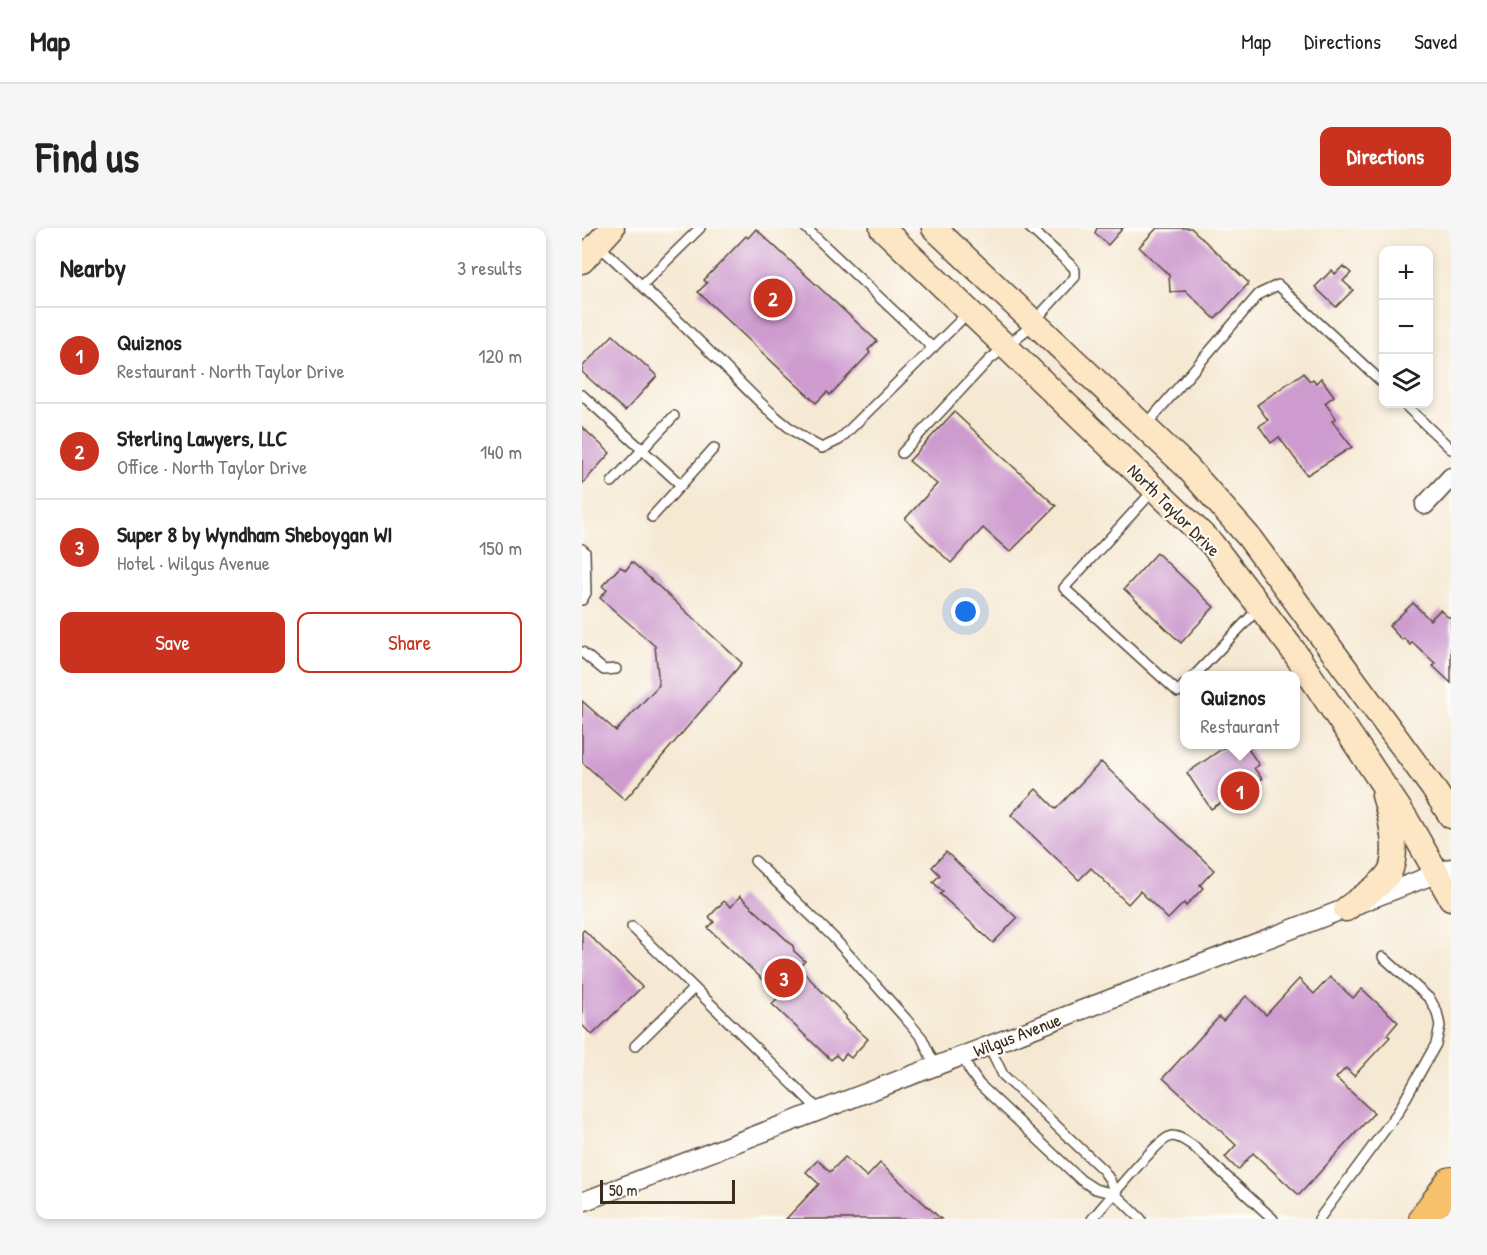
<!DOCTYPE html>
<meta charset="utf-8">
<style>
body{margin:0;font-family:"Patrick Hand",sans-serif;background:#f6f6f6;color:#222}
.controls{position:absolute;right:18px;top:18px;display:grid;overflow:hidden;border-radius:12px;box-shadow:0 3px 9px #0003}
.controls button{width:54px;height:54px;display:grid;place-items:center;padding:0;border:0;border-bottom:2px solid #e0e0e0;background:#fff;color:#222;font:30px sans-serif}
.scale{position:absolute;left:18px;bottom:15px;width:135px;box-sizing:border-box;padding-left:6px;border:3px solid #3b2a1e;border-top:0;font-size:16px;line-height:21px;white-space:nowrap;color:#3b2a1e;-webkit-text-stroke:4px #fdfcf7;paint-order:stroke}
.you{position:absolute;left:384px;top:384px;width:21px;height:21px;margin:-15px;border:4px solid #fff;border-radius:50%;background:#1a73e8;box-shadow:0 0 0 9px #1a73e833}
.badge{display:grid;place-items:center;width:39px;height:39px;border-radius:50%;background:#c8321e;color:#fff;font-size:20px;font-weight:700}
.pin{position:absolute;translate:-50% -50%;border:3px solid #fff;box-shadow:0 2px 6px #0006}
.popup{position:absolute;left:598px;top:443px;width:120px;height:78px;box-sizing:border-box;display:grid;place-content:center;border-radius:12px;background:#fff;filter:drop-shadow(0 2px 4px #0005);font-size:20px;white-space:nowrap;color:#767676}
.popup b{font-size:22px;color:#222}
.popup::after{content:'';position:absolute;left:50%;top:100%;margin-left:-12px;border:12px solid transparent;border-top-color:#fff}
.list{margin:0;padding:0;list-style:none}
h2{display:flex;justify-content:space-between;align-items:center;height:78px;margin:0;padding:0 24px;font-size:26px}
h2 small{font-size:20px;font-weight:400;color:#767676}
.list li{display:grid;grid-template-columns:39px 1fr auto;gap:18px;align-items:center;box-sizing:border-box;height:96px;padding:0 24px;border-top:2px solid #e0e0e0}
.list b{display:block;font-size:22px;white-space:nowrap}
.list p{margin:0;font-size:20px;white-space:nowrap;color:#767676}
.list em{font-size:20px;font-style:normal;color:#767676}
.actions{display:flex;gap:12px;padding:18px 24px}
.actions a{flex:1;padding:14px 0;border:2px solid #c8321e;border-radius:12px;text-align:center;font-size:21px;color:#c8321e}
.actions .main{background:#c8321e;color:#fff}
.icon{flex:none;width:33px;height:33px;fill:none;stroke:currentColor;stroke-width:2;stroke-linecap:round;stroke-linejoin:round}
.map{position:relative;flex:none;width:869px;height:991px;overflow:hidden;border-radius:12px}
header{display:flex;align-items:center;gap:36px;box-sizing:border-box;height:84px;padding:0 30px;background:#fff;border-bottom:2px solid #e0e0e0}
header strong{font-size:28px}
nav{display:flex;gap:33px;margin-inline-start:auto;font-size:21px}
.intro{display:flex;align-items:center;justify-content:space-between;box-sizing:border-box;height:144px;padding:0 36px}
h1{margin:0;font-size:42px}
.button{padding:15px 27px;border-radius:12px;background:#c8321e;color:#fff;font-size:21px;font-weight:700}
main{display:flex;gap:36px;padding:0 36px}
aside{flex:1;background:#fff;border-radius:12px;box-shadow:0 3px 9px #0003}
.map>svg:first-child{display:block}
</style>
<header>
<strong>Map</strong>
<nav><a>Map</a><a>Directions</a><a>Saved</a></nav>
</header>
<div class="intro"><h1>Find us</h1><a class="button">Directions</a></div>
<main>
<aside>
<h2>Nearby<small>3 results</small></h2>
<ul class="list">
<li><span class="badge">1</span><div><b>Quiznos</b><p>Restaurant · North Taylor Drive</p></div><em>120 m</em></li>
<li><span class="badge">2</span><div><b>Sterling Lawyers, LLC</b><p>Office · North Taylor Drive</p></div><em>140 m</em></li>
<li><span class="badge">3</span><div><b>Super 8 by Wyndham Sheboygan WI</b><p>Hotel · Wilgus Avenue</p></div><em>150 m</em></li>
</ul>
<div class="actions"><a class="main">Save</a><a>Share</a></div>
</aside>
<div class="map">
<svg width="869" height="991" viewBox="0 0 869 991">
<rect width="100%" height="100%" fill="#fdfcf7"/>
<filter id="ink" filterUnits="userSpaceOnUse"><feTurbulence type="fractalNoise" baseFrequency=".0167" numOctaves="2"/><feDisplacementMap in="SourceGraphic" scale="12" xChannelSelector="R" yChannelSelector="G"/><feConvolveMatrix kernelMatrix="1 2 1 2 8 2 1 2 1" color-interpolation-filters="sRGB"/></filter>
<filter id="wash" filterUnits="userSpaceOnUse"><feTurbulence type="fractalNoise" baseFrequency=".008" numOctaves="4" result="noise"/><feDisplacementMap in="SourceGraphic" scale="24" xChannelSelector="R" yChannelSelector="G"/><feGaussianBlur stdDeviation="1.35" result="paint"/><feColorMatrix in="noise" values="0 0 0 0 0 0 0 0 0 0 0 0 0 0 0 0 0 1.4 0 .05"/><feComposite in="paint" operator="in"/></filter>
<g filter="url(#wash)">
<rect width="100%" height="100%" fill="#f6e9d4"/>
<g id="blocks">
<g fill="#ce9bcf">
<polygon points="515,0 541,0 526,17 513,5"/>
<polygon points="575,0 609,0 667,55 633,91 604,63 588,64 587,47 557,19"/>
<polygon points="174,1 295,113 286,122 288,125 248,167 245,164 234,175 116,64 125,55 122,52 164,8 166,10"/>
<polygon points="761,38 769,45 761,53 771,62 754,79 733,59 750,42 753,46"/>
<polygon points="31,107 75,148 43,183 0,144 0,139"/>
<polygon points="721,145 728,153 731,151 734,155 739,150 752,168 743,175 754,190 750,193 770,219 725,247 697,209 689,215 677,198 686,192 675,177"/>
<polygon points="372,184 474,278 428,324 401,300 369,335 323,291 355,256 327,233"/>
<polygon points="0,199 28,225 0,256"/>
<polygon points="575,325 632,379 599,415 542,361"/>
<polygon points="50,334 160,435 43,572 0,534 0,473 34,503 77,457 73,418 18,370 25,362 20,358 38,339 44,342"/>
<polygon points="831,375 848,392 858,382 866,389 869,389 869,455 851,438 853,435 830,414 828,417 822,410 820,412 807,398"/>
<polygon points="647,516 663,516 677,537 672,540 680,551 674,554 676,558 668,563 665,558 650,568 652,573 643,579 640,574 629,581 605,545"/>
<polygon points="519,534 632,642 618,657 621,660 604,678 602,675 586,691 558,663 546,676 509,640 497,652 429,587 454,561 474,581"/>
<polygon points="364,624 435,690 411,715 358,666 361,664 351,654 358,647 350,639"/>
<polygon points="158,668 211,718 212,723 223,733 212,745 216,749 220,744 226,749 264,788 264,791 286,811 269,830 264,826 259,832 254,827 249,832 190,776 202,763 198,760 194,764 126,700 132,694 127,689 142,673 149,679"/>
<polygon points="2,702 60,759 10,807 0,797 0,704"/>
<polygon points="748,749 771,770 780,761 816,794 805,807 808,809 772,848 764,840 754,850 792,885 717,967 671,925 656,942 643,929 654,917 581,850 637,789 641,793 664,768 684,787 717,751 732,766"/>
<polygon points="263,929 285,949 298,935 359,991 204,991 237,956 224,944 236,932 248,944"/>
</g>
</g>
</g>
<g filter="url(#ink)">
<use href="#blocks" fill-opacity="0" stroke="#574739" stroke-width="1.5"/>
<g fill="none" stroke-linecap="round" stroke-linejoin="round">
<defs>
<g id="lane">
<polyline points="224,0 351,120"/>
<path d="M17 18C58 55 97 93 136 132 167 163 200 201 240 220L257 212 386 85"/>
<polyline points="60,57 118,0"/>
<polyline points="0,167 99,257 132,220"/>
<polyline points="822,176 869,221"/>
<polyline points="564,197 677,66 696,57 802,156"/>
<polyline points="320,225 407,132 443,103 493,49 493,42 491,39 448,0"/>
<polyline points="30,254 92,188"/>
<polyline points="571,263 482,360 596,464 602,457"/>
<polyline points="70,289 99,257"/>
<polyline points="0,321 3,324 4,365 0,372"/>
<polyline points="0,424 22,442 34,441"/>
<polyline points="612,448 677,380"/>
<polyline points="173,633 251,709 324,791 340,810 353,838"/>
<polyline points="50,699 237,882"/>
<polyline points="53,818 112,760"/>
<polyline points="407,818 421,847 521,942 528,952 533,966 559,991"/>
<polyline points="380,828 388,843 397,856 499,952 513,961 533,966"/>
<path d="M510 991C523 977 576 909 590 908 598 908 605 914 611 918L691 991"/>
<polyline points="737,991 816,884 854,816 858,798 855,784 848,771 801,729"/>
</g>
<g id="street">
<polyline points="843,277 869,249"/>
<polyline points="0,974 869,640"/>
</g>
<g id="secondary">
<polyline points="300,0 630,316 711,422 824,591 869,670"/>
<polyline points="352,0 605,239 666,308 851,560 869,588"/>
<polyline points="0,33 30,0"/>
<path d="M764 681C778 670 797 660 807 645 818 626 808 587 802 567"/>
</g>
<polyline id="highway" points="843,991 869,955"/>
</defs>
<use href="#lane" stroke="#574739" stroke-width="12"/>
<use href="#street" stroke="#574739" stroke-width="21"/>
<use href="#secondary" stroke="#574739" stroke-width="27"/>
<use href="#highway" stroke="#574739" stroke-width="34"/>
<use href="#lane" stroke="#fff" stroke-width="9"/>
<use href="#street" stroke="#fff" stroke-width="18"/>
<use href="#secondary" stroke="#fce6c4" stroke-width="24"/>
<use href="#highway" stroke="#f7c06c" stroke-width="32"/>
</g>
</g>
<g text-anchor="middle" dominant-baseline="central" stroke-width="4.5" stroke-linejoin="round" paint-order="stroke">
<g font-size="18" fill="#3b2a1e" stroke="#fdfcf7">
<text transform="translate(592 282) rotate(45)">North Taylor Drive</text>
<text transform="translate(435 807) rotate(-21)">Wilgus Avenue</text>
</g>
</g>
</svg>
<div class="controls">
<button>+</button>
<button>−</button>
<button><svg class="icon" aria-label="layers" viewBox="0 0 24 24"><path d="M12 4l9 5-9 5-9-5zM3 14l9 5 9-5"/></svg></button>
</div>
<div class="scale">50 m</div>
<div class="you"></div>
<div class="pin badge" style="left:658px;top:563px">1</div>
<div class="popup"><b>Quiznos</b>Restaurant</div>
<div class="pin badge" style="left:191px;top:70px">2</div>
<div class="pin badge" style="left:202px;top:750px">3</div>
</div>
</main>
